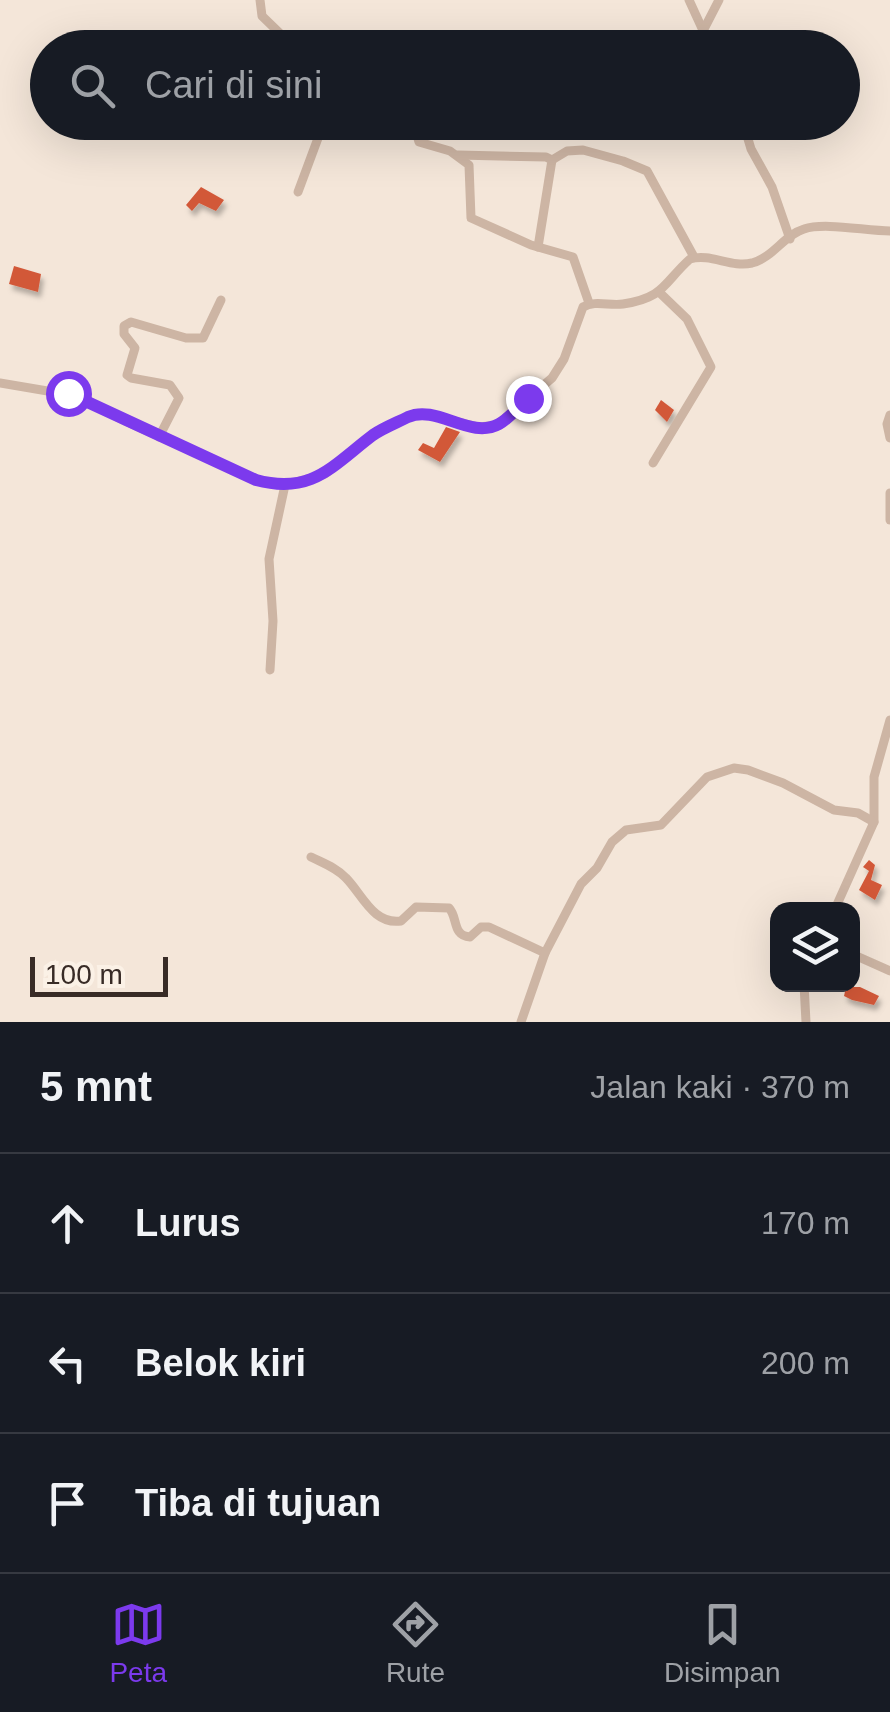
<!DOCTYPE html>
<html lang="id">
<meta charset="utf-8">
<style>
body{margin:0;font-family:Helvetica,sans-serif;background:#242831;color:#f1f3f6}
.controls{position:absolute;right:30px;bottom:30px;display:grid;overflow:hidden;border-radius:20px;box-shadow:0 10px 40px #0002}
.controls button{width:90px;height:90px;display:grid;place-items:center;padding:0;border:0;border-bottom:2px solid #363941;background:#171b24;color:#f1f3f6;font:50px sans-serif}
.scale{position:absolute;left:30px;bottom:25px;width:138px;box-sizing:border-box;padding-left:10px;border:5px solid #382b26;border-top:0;font-size:28px;line-height:35px;white-space:nowrap;color:#382b26;-webkit-text-stroke:8px #fbf1e6;paint-order:stroke}
.stop{position:absolute;width:30px;height:30px;margin:-22px;border:8px solid #7c3aed;border-radius:50%;background:#fff}
.stop.end{background:#7c3aed;border-color:#fff;box-shadow:0 2px 10px #0008}
.list{margin:0;padding:0;list-style:none}
h2{display:flex;justify-content:space-between;align-items:center;height:130px;margin:0;padding:0 40px;font-size:42px}
h2 small{font-size:32px;font-weight:400;color:#9ea1a6}
.list li{display:grid;grid-template-columns:65px 1fr auto;gap:30px;align-items:center;box-sizing:border-box;height:140px;padding:0 40px;border-top:2px solid #363941}
.list b{display:block;font-size:38px;white-space:nowrap}
.list em{font-size:32px;font-style:normal;color:#9ea1a6}
.icon{flex:none;width:55px;height:55px;fill:none;stroke:currentColor;stroke-width:2;stroke-linecap:round;stroke-linejoin:round}
.map{position:relative;flex:none;width:890px;height:1022px;overflow:hidden}
.search{position:absolute;background:#171b24;box-shadow:0 10px 40px #0002;left:30px;right:30px;top:30px;height:110px;display:flex;align-items:center;gap:25px;box-sizing:border-box;padding:0 35px;border-radius:55px;color:#9ea1a6;font-size:38px}
.sheet{height:550px;background:#171b24}
nav{display:flex;justify-content:space-around;align-items:center;box-sizing:border-box;height:140px;border-top:2px solid #363941;background:#171b24;font-size:28px;color:#9ea1a6}
nav a{display:grid;justify-items:center;gap:5px}
nav .on{color:#7c3aed}
.map>svg:first-child{display:block}
</style>
<div class="map">
<svg width="890" height="1022" viewBox="0 0 890 1022">
<defs>
<filter id="shadow"><feDropShadow dx="3" dy="5.5" stdDeviation="2.5" flood-color="#0004"/></filter>
</defs>
<rect width="100%" height="100%" fill="#f4e6d9"/>
<g fill="#d25839" filter="url(#shadow)">
<polygon points="201,187 224,200 216,211 199,203 192,211 186,205"/>
<polygon points="14,266 41,274 38,292 9,284"/>
<polygon points="661,400 674,410 667,422 655,410"/>
<polygon points="446,427 460,432 440,462 418,450 423,443 434,448"/>
<polygon points="869,860 875,865 871,880 882,885 875,900 859,890 869,871 863,867"/>
<polygon points="846,987 860,987 879,996 874,1005 852,1000 844,996"/>
</g>
<g fill="none" stroke-linecap="round" stroke-linejoin="round">
<g stroke="#cdb5a4" stroke-width="9">
<polyline points="260,0 262,16 295,48"/>
<polyline points="689,0 711,48"/>
<polyline points="703,31 719,0"/>
<polyline points="413,122 419,142 450,151 469,165 471,218 531,245 573,257 589,303"/>
<polyline points="743,122 751,149 772,187 790,239"/>
<polyline points="458,155 546,157 552,160 538,247"/>
<polyline points="552,160 567,151 583,150 623,161 647,171 694,257"/>
<polyline points="298,192 324,122"/>
<path d="M0 383 77 396 127 422 256 480 285 485 325 474 379 431 415 415 426 414 479 427 497 425 552 378 564 359 583 307C595 300 609 306 623 304 665 298 664 282 690 259 711 253 731 268 752 263 774 257 784 235 804 229 825 222 866 231 890 231"/>
<polyline points="890,415 887,424 890,438"/>
<polyline points="159,437 179,398 170,385 131,378 127,375 135,348 124,334 124,326 131,322 186,338 203,338 221,300"/>
<polyline points="653,463 711,367 687,319 659,292"/>
<polyline points="890,493 890,520"/>
<polyline points="270,670 273,621 269,559 285,485"/>
<path d="M311 857C323 863 337 868 346 878 362 894 373 925 401 921L416 907 449 908C458 917 452 936 470 937L481 927H489L545 953"/>
<polyline points="835,909 874,822 874,777 890,720"/>
<polyline points="852,954 890,971"/>
<polyline points="804,984 806,1022"/>
<polyline points="521,1022 545,953 581,884 597,868 612,842 626,830 661,825 707,777 734,768 748,770 783,783 834,810 858,813 874,822"/>
</g>
</g>
<g fill="none" stroke-linecap="round" stroke-linejoin="round">
<path stroke="#7c3aed" stroke-width="12" d="M68 393 256 480C312 495 332 466 373 435 383 428 396 423 408 417 437 404 470 440 499 424 510 418 519 406 528 398"/>
</g>
</svg>
<div class="controls">
<button><svg class="icon" aria-label="layers" viewBox="0 0 24 24"><path d="M12 4l9 5-9 5-9-5zM3 14l9 5 9-5"/></svg></button>
</div>
<div class="scale">100 m</div>
<div class="stop" style="left:68px;top:393px"></div>
<div class="stop end" style="left:528px;top:398px"></div>
<div class="search"><svg class="icon" aria-label="search" viewBox="0 0 24 24"><circle cx="10" cy="10" r="6"/><path d="M15 15l6 6"/></svg>Cari di sini</div>
</div>
<section class="sheet">
<h2>5 mnt<small>Jalan kaki · 370 m</small></h2>
<ul class="list">
<li><svg class="icon" aria-label="ahead" viewBox="0 0 24 24"><path d="M12 20V5M6 11l6-6 6 6"/></svg><div><b>Lurus</b></div><em>170 m</em></li>
<li><svg class="icon" aria-label="left" viewBox="0 0 24 24"><path d="M17 20v-9H6M10 6l-5 5 5 5"/></svg><div><b>Belok kiri</b></div><em>200 m</em></li>
<li><svg class="icon" aria-label="arrive" viewBox="0 0 24 24"><path d="M6 21V4h12l-3 4 3 4H6"/></svg><div><b>Tiba di tujuan</b></div></li>
</ul>
</section>
<nav>
<a class="on"><svg class="icon" aria-label="map" viewBox="0 0 24 24"><path d="M3 6l6-2 6 2 6-2v14l-6 2-6-2-6 2zM9 4v14M15 6v14"/></svg>Peta</a>
<a><svg class="icon" aria-label="directions" viewBox="0 0 24 24"><path d="M12 3l9 9-9 9-9-9zM9 14v-3h6M13 9l2 2-2 2"/></svg>Rute</a>
<a><svg class="icon" aria-label="saved" viewBox="0 0 24 24"><path d="M7 4h10v16l-5-4-5 4z"/></svg>Disimpan</a>
</nav>
